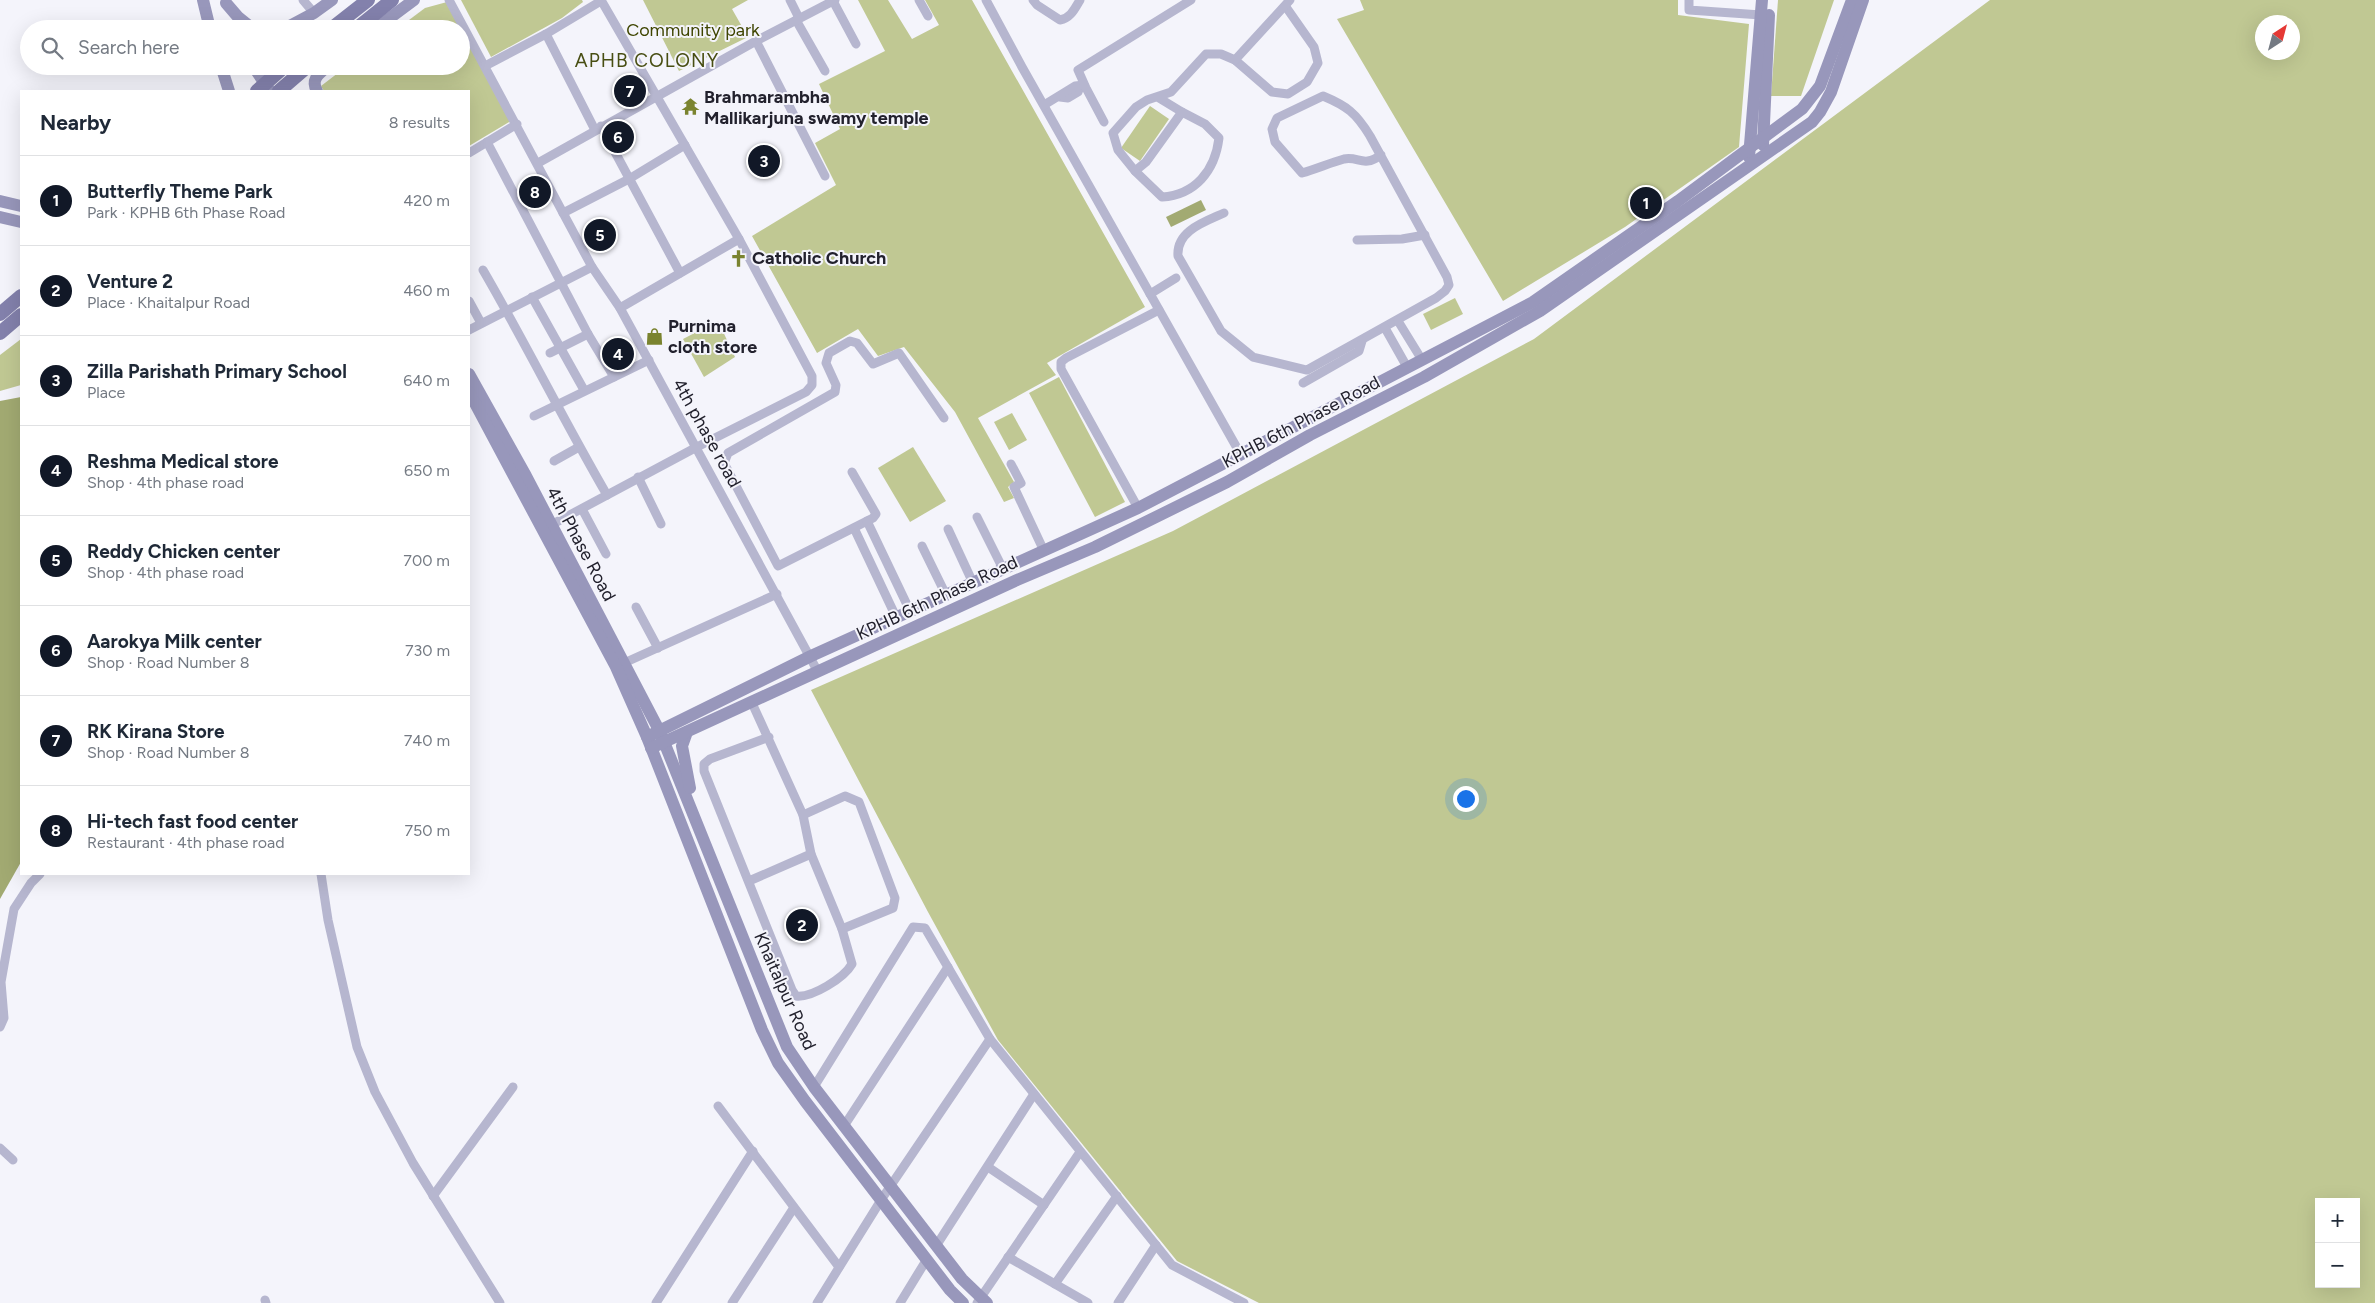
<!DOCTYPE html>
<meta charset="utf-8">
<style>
body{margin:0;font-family:Figtree,sans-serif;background:#f2f2f3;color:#1f2937}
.controls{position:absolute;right:15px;bottom:15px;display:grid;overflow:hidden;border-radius:0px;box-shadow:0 5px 20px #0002}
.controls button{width:45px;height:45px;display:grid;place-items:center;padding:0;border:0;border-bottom:1px solid #e0e1e3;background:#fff;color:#1f2937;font:25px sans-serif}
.compass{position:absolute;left:2255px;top:15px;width:45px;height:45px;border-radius:50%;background:#fff;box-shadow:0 5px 20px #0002;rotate:36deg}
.you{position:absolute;left:1465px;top:798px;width:18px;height:18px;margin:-12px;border:4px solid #fff;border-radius:50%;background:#1a73e8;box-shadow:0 0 0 8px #1a73e833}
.badge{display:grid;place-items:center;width:32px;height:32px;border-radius:50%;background:#111827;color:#fff;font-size:16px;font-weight:700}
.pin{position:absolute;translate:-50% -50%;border:2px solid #fff;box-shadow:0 1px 5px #0006}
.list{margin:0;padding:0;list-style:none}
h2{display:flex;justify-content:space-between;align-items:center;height:65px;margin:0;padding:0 20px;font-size:21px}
h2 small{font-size:16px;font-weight:400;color:#747a83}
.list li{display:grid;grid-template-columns:32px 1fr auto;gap:15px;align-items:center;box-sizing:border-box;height:90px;padding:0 20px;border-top:1px solid #e0e1e3}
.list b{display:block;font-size:19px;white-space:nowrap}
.list p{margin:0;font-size:16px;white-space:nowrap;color:#747a83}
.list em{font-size:16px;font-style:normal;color:#747a83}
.icon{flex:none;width:28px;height:28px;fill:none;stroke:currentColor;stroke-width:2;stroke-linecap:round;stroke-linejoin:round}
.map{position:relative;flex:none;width:2375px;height:1303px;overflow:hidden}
.search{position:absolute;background:#fff;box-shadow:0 5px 20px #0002;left:20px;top:20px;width:450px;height:55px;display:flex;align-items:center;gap:12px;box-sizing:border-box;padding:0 18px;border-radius:28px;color:#747a83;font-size:19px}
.panel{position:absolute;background:#fff;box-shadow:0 5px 20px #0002;left:20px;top:90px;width:450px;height:785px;border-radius:0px}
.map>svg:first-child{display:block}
</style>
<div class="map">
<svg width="2375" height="1303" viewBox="0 0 2375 1303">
<rect width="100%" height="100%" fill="#f4f4fb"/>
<g fill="#c0c893" fill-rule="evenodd">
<polygon points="461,0 582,0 583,2 562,18 491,57"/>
<polygon points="643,0 748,0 732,9 748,37 679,71"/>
<polygon points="858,0 888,0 912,39 939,25 925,0 972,0 1145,307 1047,363 1056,375 978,418 1014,482 1008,487 1014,498 1004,502 955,412 904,347 878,356 858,329 817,353 752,236 836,185 815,143 840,129 819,84 885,51"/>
<polygon points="1360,0 1678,0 1678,15 1749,24 1739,147 1625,227 1503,301 1337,19 1364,10"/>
<polygon points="1778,0 1834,0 1801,96 1771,96"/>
<path d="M1990 0H2375V1303H1259L1177 1261 998 1040 928 912 811 690 1173 531 1534 339ZM2262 22H2292V52H2262ZM2319 1202H2356V1284H2319Z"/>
<polygon points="447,2 461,29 397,29 425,8"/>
<polygon points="461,29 511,121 469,146 469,91 324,91 321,86 347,66 461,66"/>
<polygon points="1150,106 1169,119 1140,161 1121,148"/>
<polygon points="1455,298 1463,314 1431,330 1423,314"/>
<polygon points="718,321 735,357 704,377 683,339"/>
<polygon points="21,339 21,385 0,391 0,355"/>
<polygon points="1059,377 1125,502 1095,517 1029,393"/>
<polygon points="1012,413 1027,440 1009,450 994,422"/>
<polygon points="913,447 946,501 910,522 878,468"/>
</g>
<g fill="#a2aa72">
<polygon points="1201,200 1206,210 1171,227 1166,217"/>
<polygon points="21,397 21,862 0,899 0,401"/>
</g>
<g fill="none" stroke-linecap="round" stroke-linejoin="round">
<g stroke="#b6b6cf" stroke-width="9">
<polyline points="303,0 314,13"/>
<polyline points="449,0 592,267 620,308 818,672"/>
<polyline points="790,0 799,18"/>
<polyline points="919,0 928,16"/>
<polyline points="986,0 1022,67 1241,455"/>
<path d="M1033 0 1037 5 1060 20C1071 18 1075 8 1080 0"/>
<polyline points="1689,0 1689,10 1761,15"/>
<polyline points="833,1 856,44"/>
<polyline points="796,20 825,71"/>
<polyline points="546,34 595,130"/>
<polyline points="756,41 825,176"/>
<polyline points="1235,60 1272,92 1288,94 1307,82 1318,63 1314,47 1286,7"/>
<polyline points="485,66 546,34 601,1"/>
<polyline points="1060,97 1068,98 1078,92 1080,87"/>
<polyline points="1159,98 1182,112 1146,162 1135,171 1118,150 1113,133 1136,107 1147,100 1171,92 1206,54 1221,54 1235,60 1290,0"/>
<polyline points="1044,105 1075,86 1084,85"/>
<polyline points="1104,122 1086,88 1078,70 1191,0"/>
<polyline points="601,126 680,273"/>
<polyline points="487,142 588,334 614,377"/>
<polyline points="469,153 517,124"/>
<polyline points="538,163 756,41 835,0"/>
<path d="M1135 171 1162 197C1195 195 1215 171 1219 138L1205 124 1182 112"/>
<polyline points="563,213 629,179 685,145"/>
<path d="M1224 213C1204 222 1176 231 1178 256L1221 331 1253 357 1307 370 1436 298 1445 291 1449 285 1447 277 1370 136C1356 113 1347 106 1323 96L1277 118 1272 129 1275 142 1302 173C1316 169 1330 163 1344 159 1359 156 1363 168 1381 155"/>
<polyline points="1357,240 1402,239 1425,235"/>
<path d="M483 270C526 344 564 421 607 495"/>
<polyline points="1150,294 1176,278"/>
<polyline points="532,297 584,390"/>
<polyline points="469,301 481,323"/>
<polyline points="620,308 739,239"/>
<polyline points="1398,321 1422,360"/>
<polyline points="1385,328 1407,367"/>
<polyline points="469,330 592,267"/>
<polyline points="550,353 588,334"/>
<polyline points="1303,383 1359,351 1362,341"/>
<polyline points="534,416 649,360"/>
<polyline points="554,461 579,447"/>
<polyline points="1011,464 1021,483 1014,487 1044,551"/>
<polyline points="852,472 876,514 873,518 778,566 724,463 728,453 835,392 836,385 826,363 829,353 850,341 857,343 873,364 899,353 944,418"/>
<polyline points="638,477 661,524"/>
<polyline points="1138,508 1061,369 1061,362 1066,358 1159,310"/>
<polyline points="582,509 606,554"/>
<polyline points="977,517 1003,569"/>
<polyline points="867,521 910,611"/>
<polyline points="551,525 695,448 806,392 812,385 812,376 739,239 601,0"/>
<polyline points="854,528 896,617"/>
<polyline points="948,529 973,583"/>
<polyline points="922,546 946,595"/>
<polyline points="636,607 658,648"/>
<polyline points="624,663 777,594"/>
<path d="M752 703 803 815 811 854 842 929 852 964C844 978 812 998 796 996L792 990 704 771V764L710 759 769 737"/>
<polyline points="803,815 845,796 859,802 895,898 893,908 842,929"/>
<polyline points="321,874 328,920 357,1047 375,1092 413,1163 500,1303"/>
<polyline points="749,881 811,854"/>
<polyline points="0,1027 4,1018 1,982 14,909 31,883 40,874"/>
<polyline points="814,1087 913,927 925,928 990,1039 1172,1265 1244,1303"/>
<polyline points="718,1106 839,1267"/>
<polyline points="844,1126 948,967"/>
<polyline points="0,1148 13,1160"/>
<polyline points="988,1167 1044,1205"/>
<polyline points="433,1196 513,1087"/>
<polyline points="936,1246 1034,1094"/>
<polyline points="1008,1257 1088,1303"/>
<polyline points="1055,1284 1117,1196"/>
<polyline points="265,1300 266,1303"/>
<polyline points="656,1303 753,1151"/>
<polyline points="732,1303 793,1209"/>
<polyline points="817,1303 881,1200 990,1039"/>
<polyline points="900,1303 927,1259"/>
<polyline points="977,1303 1080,1152"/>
<polyline points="1118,1303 1156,1245"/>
</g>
<g stroke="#9897bb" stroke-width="12">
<polyline points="203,0 210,29"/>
<polyline points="226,3 238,17 253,29"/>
<polyline points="284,29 314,13 332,0"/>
<polyline points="375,29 414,0"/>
<polyline points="221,66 229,91"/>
<polyline points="253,66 270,91"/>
<path d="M317 91C310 79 320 73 328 66"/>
<polyline points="1763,145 1769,15"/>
<polyline points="1749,157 1762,0"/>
<polyline points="0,201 21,206"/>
<polyline points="0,217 21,222"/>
<polyline points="469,374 526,476 660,732 787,1047 814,1087 962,1279 987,1303"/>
<polyline points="469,392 616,667 647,737 762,1030 778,1063 805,1101 950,1290 963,1303"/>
<polyline points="687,732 682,746 690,788"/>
<polyline points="647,737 811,656 1138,508 1533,302 1678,201 1802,109 1820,86 1852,0"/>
<polyline points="651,748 1017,580 1095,547 1227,482 1310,435 1424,377 1540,311 1812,122 1820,112 1831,92 1863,0"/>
</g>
<g stroke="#8381ac" stroke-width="14">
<polyline points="331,29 368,0"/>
<polyline points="356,29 392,0"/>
<polyline points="279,91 308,66"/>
<polyline points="0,314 21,296"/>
<polyline points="0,333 21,315"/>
</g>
<polyline stroke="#8381ac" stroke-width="14" points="257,91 285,66"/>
</g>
<defs>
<symbol id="temple-bare" viewBox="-9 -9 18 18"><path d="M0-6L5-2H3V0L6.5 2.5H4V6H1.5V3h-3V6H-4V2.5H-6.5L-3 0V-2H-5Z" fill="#7a832f" stroke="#f4f4fb" stroke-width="2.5" paint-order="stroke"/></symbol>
<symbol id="church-bare" viewBox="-9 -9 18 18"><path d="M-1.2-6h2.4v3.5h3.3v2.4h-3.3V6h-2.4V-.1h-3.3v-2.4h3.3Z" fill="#7a832f" stroke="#f4f4fb" stroke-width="2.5" paint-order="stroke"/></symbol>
<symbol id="shop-bare" viewBox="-9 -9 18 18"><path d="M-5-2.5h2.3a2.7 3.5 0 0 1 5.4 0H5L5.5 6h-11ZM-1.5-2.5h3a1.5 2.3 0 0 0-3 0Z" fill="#7a832f" stroke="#f4f4fb" stroke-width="2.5" paint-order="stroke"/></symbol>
</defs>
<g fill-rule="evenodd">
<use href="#temple-bare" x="678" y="94" width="25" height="25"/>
<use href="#church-bare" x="726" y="246" width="25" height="25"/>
<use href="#shop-bare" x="642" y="324" width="25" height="25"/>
</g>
<g text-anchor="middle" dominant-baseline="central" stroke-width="4" stroke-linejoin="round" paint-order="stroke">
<g font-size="18" fill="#3f4500" stroke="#f4f4fb">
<text x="693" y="30">Community park</text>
</g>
<g font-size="18" font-weight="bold" fill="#22212d" stroke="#f4f4fb" text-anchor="start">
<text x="704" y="97">Brahmarambha<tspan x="704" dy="21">Mallikarjuna swamy temple</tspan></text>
<text x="752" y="258">Catholic Church</text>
<text x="668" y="326">Purnima<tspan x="668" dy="21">cloth store</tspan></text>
</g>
<g font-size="18" fill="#22212d" stroke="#f4f4fb">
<text transform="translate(1301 422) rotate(-28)">KPHB 6th Phase Road</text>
<text transform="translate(707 433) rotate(61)">4th phase road</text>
<text transform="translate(581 544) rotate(62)">4th Phase Road</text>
<text transform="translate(937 598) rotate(-25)">KPHB 6th Phase Road</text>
<text transform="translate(785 991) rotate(66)">Khaitalpur Road</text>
</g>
<g font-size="19" letter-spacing="1" fill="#484e13" stroke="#f4f4fb">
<text x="647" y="60">APHB COLONY</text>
</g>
</g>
</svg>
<div class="controls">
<button>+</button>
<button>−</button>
</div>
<svg class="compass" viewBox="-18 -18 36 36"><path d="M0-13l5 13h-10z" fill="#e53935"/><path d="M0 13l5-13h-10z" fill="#747a83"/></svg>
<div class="you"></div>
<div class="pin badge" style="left:1646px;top:203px">1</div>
<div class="pin badge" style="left:802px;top:925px">2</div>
<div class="pin badge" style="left:764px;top:161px">3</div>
<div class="pin badge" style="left:618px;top:354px">4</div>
<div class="pin badge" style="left:600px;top:235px">5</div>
<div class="pin badge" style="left:618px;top:137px">6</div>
<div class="pin badge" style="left:630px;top:91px">7</div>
<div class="pin badge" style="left:535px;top:192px">8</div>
<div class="search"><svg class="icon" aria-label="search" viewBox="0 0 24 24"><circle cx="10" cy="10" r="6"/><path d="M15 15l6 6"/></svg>Search here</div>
<section class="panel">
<h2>Nearby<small>8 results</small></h2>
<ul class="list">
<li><span class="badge">1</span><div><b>Butterfly Theme Park</b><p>Park · KPHB 6th Phase Road</p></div><em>420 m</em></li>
<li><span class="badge">2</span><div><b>Venture 2</b><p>Place · Khaitalpur Road</p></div><em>460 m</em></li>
<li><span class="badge">3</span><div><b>Zilla Parishath Primary School</b><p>Place</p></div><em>640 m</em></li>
<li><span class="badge">4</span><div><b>Reshma Medical store</b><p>Shop · 4th phase road</p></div><em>650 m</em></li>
<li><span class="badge">5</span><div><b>Reddy Chicken center</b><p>Shop · 4th phase road</p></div><em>700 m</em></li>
<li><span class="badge">6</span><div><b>Aarokya Milk center</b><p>Shop · Road Number 8</p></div><em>730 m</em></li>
<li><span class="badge">7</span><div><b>RK Kirana Store</b><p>Shop · Road Number 8</p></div><em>740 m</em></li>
<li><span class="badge">8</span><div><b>Hi-tech fast food center</b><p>Restaurant · 4th phase road</p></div><em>750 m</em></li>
</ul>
</section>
</div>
